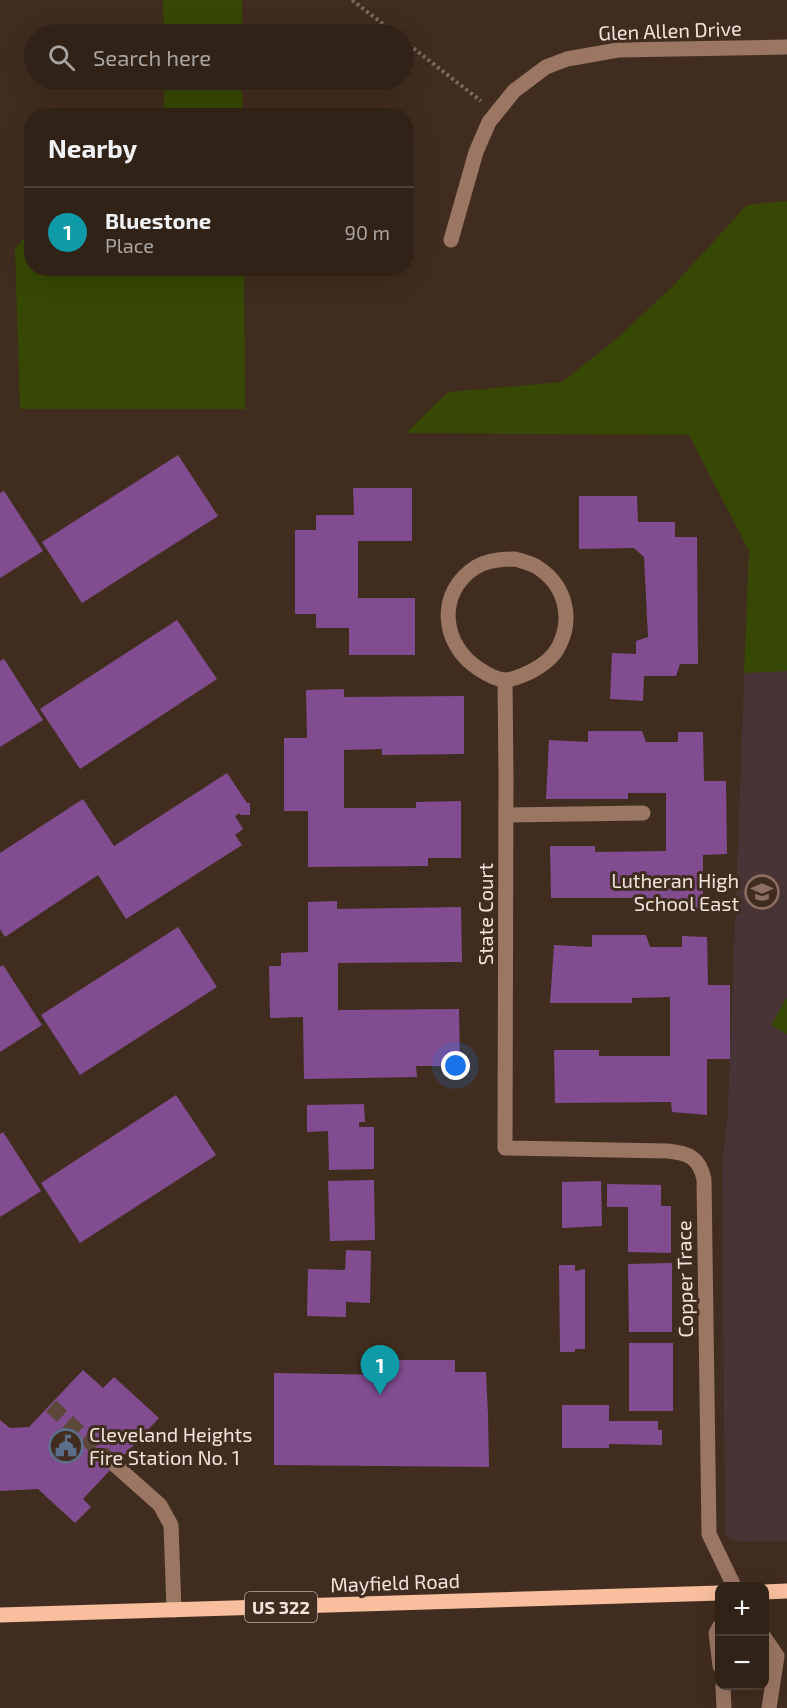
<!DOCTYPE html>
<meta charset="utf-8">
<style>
body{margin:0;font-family:"Exo 2",sans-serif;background:#392a20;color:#f1f3f6}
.controls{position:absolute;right:18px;bottom:18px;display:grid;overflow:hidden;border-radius:12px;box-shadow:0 6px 24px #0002}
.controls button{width:54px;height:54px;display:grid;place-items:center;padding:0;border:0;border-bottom:2px solid #4c3f36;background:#312217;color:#f1f3f6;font:30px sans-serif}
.you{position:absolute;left:456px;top:1066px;width:21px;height:21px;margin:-15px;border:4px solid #fff;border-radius:50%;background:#1a73e8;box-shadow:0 0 0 9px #1a73e833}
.badge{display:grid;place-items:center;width:39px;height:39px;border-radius:50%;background:#abc615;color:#fff;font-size:20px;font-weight:700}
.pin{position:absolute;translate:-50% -50px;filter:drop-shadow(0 2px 3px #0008)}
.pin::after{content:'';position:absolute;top:32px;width:21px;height:18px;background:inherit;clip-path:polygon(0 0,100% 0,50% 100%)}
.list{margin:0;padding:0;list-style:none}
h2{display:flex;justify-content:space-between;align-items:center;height:78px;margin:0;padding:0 24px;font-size:26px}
h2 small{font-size:20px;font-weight:400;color:#a8a4a1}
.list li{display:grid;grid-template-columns:39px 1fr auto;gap:18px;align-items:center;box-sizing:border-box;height:90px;padding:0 24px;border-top:2px solid #4c3f36}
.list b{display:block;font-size:22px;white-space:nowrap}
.list p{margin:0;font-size:20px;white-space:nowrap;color:#a8a4a1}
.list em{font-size:20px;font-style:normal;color:#a8a4a1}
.icon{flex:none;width:33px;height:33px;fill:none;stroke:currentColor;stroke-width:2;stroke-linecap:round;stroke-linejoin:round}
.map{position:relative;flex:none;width:787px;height:1708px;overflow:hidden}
.search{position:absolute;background:#312217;box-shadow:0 6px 24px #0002;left:24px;top:24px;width:390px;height:66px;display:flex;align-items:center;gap:15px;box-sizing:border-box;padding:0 21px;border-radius:33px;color:#a8a4a1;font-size:22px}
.panel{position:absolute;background:#312217;box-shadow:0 6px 24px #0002;left:24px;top:108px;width:390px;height:168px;border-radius:24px}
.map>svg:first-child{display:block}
</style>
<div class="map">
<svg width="787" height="1708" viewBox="0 0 787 1708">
<rect width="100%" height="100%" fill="#412d1f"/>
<polygon fill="#483337" points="749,551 787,551 787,1541 744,1542 733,1540 727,1536 725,1529 722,1168 728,1111"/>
<g fill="#374804">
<polygon points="163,0 242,0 242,34 164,34"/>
<polygon points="164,80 242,80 243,115 164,115"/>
<polygon points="787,201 787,671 744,673 749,551 689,435 406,433 448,392 562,382 615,340 672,287 747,205"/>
<polygon points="31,229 32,268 244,269 245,409 20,409 15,249"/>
<polygon points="787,997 787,1034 771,1025"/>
</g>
<g fill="#824d90">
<polygon points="178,455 218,516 82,603 42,542"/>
<polygon points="353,488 412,488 412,541 358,541 358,598 415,598 415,655 349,655 349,628 316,628 316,614 295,614 295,530 316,530 316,515 354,515"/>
<polygon points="4,491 43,551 0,578 0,493"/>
<polygon points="579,496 637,496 638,522 675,522 675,537 697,537 698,664 680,664 676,676 644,676 643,701 610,699 612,653 636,654 636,641 648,637 644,557 634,548 579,549"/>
<polygon points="177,620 217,679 80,769 40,709"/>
<polygon points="4,659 43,720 0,747 0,661"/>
<polygon points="344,689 344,697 464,696 464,754 382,755 382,749 344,750 344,808 416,808 416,802 461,801 461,858 428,858 428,866 308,867 308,811 284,811 284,738 307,738 306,690"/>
<polygon points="588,731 642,731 646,742 678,742 678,732 703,732 704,781 726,781 727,854 703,855 703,910 668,907 667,898 551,898 550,846 595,846 595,852 666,851 666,793 628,793 628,799 546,799 549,740 588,742"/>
<polygon points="227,773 247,803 250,803 250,815 240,815 240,813 235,816 243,829 235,835 242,845 126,919 98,875 5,937 0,929 0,853 83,799 114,846"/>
<polygon points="337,901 337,909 461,907 462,962 338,963 338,1010 459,1009 460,1066 416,1066 417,1077 304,1079 303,1017 270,1018 269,966 281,966 281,953 308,952 308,902"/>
<polygon points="178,927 217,987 80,1075 41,1015"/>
<polygon points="592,935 646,935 650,947 682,947 682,936 707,937 708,985 730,985 730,1059 707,1059 707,1115 672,1112 671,1102 555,1103 554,1050 599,1050 599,1056 670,1056 670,997 632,998 632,1003 550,1003 554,945 592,947"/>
<polygon points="3,965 42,1025 0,1052 0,967"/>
<polygon points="176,1095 216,1155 80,1243 41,1183"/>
<polygon points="364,1104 365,1122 359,1122 359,1127 374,1127 374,1169 329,1170 328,1131 307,1132 307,1105"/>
<polygon points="3,1132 41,1191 0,1217 0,1134"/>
<polygon points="374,1180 375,1240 330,1241 328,1181"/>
<polygon points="601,1181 602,1226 562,1228 562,1182"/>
<polygon points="607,1184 661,1185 661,1206 671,1206 671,1253 628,1252 628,1207 607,1207"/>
<polygon points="346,1250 371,1251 370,1303 346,1302 346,1317 307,1316 308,1269 345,1270"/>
<polygon points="672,1263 672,1332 629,1332 628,1264"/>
<polygon points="559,1265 575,1265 575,1271 585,1269 585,1349 575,1349 575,1352 560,1352"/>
<rect x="629" y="1343" width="44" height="68"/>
<polygon points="392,1360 455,1360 455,1372 486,1372 488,1415 489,1467 274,1465 274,1373 392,1375"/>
<polygon points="83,1370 103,1388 114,1377 159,1418 83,1499 91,1507 75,1523 38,1489 0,1491 0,1420 10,1428 29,1427"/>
<polygon points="562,1405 609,1405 609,1421 658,1421 658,1430 662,1430 662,1445 609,1444 609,1448 562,1448"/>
</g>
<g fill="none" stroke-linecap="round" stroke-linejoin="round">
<polyline stroke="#5c483b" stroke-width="15" stroke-dasharray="15 8" stroke-linecap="butt" points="51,1406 115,1465"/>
<g stroke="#7a685c" stroke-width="4" stroke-dasharray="3 3" stroke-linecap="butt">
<polyline points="352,0 396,34"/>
<polyline points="404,41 481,101"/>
</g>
<g stroke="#9a7663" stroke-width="15">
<polyline points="451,240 476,152 489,122 514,91 546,67 567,59 618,50 787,47"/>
<path d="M515 559C522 561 531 563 537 567 564 584 574 616 559 646 553 658 542 666 530 672 523 675 511 681 504 680 496 679 485 673 479 669 441 645 436 592 476 567 488 560 502 559 515 559Z"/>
<path d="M505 680 506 777 505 1148 668 1151C688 1153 699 1157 704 1179L709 1534 734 1586"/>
<polyline points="506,815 643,813"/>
<polyline points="115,1465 160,1505 171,1525 174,1610"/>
<polyline points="720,1626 716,1633 720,1666"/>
<polyline points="764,1637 777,1656 769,1708"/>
<polyline points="723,1686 724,1708"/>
</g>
<g stroke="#f8be9e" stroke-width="15">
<polyline points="764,1592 787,1591"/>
<polyline points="0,1615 720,1593"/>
</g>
</g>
<defs>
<symbol id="school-ring" viewBox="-11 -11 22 22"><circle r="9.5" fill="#412d1f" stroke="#8d6e63" stroke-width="1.5"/><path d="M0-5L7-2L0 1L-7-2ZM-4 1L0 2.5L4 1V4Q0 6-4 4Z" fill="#8d6e63"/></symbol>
<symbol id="civic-ring" viewBox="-11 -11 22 22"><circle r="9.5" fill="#412d1f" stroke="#5c6f8a" stroke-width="1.5"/><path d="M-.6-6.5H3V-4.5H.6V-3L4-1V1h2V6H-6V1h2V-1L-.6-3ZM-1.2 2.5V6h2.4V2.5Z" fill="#5c6f8a"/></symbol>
</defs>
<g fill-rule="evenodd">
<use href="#school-ring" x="743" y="873" width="38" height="38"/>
<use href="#civic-ring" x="47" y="1427" width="38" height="38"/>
</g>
<g text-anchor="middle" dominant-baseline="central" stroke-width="6" stroke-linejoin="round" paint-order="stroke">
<rect fill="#412d1f" stroke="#bdada3" stroke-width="1.5" x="245" y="1592" width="72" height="30" rx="4.5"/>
<g font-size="18" font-weight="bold" fill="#f2e4dc">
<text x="281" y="1607">US 322</text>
</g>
<g font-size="20" fill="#f2e4dc" stroke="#412d1f">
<text transform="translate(670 30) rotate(-2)">Glen Allen Drive</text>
<text transform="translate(485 914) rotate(-90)">State Court</text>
<text transform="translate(684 1279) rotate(-91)">Copper Trace</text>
<text transform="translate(395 1582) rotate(-2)">Mayfield Road</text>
</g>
<g font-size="20" fill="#f2e4dc" stroke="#412d1f" text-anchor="end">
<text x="739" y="880">Lutheran High<tspan x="739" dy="23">School East</tspan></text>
<text x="89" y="1434" text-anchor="start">Cleveland Heights<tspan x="89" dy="23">Fire Station No. 1</tspan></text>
</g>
</g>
</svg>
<div class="controls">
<button>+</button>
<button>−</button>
</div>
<div class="you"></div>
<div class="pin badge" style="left:380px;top:1395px;background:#0f9aa8">1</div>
<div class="search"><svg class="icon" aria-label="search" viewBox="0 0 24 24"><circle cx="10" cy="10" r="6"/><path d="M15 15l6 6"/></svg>Search here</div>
<section class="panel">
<h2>Nearby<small></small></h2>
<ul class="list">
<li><span class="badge" style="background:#0f9aa8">1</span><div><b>Bluestone</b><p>Place</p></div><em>90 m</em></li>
</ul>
</section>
</div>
